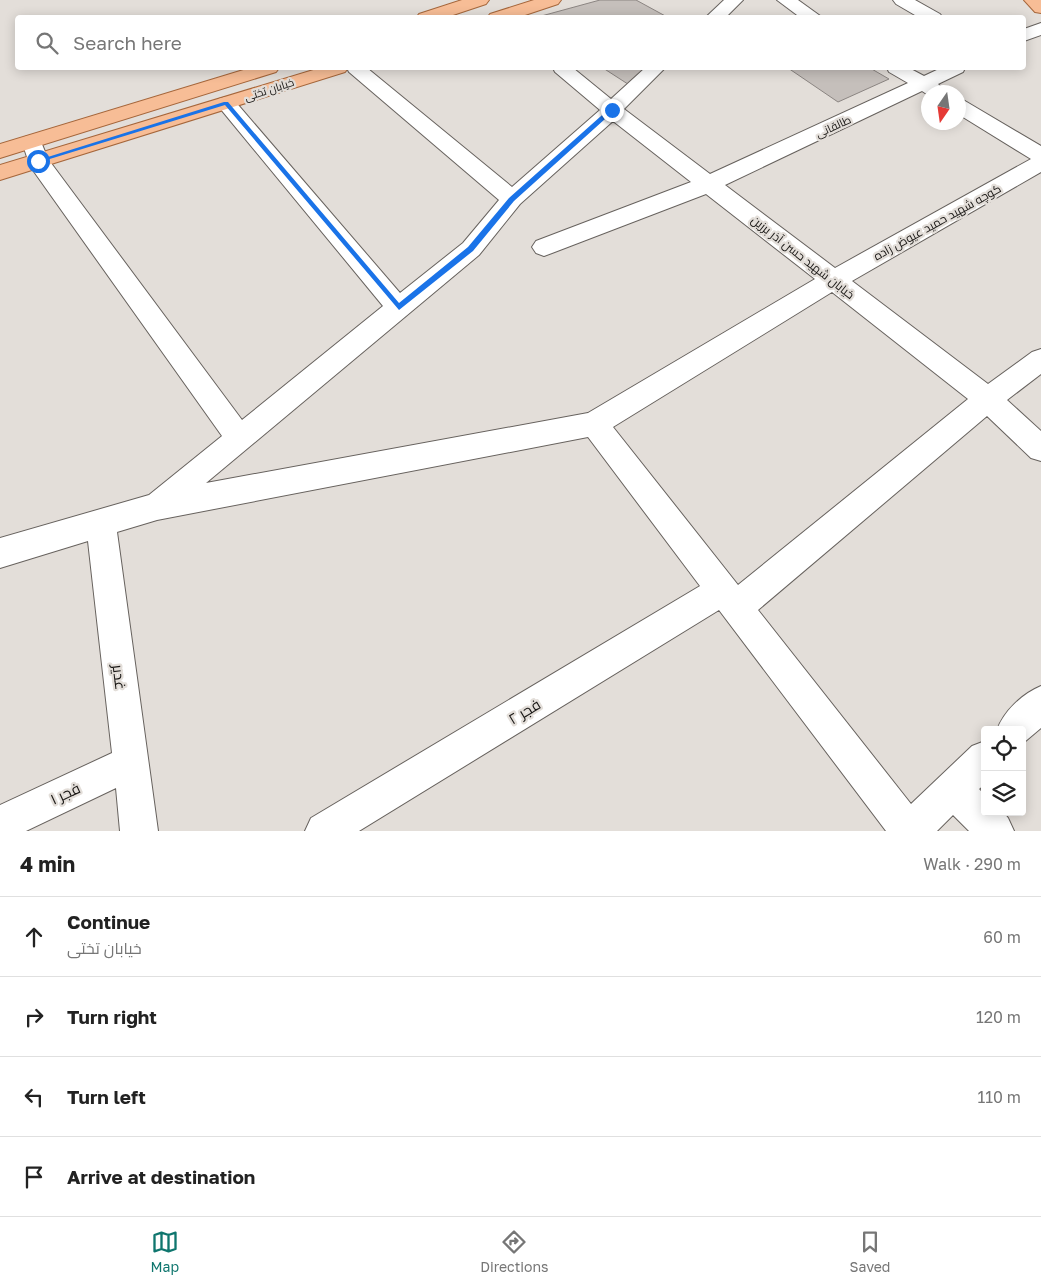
<!DOCTYPE html>
<meta charset="utf-8">
<style>
body{margin:0;font-family:"Golos Text",Cairo,sans-serif;background:#f6f6f6;color:#222}
.controls{position:absolute;right:15px;bottom:15px;display:grid;overflow:hidden;border-radius:5px;box-shadow:0 2px 12px #0003}
.controls button{width:45px;height:45px;display:grid;place-items:center;padding:0;border:0;border-bottom:1px solid #e0e0e0;background:#fff;color:#222;font:25px sans-serif}
.compass{position:absolute;left:921px;top:85px;width:45px;height:45px;border-radius:50%;background:#fff;box-shadow:0 2px 12px #0003;rotate:193deg}
.stop{position:absolute;width:15px;height:15px;margin:-11px;border:4px solid #1a73e8;border-radius:50%;background:#fff}
.stop.end{background:#1a73e8;border-color:#fff;box-shadow:0 1px 5px #0008}
.list{margin:0;padding:0;list-style:none}
h2{display:flex;justify-content:space-between;align-items:center;height:65px;margin:0;padding:0 20px;font-size:21px}
h2 small{font-size:16px;font-weight:400;color:#767676}
.list li{display:grid;grid-template-columns:32px 1fr auto;gap:15px;align-items:center;box-sizing:border-box;height:80px;padding:0 20px;border-top:1px solid #e0e0e0}
.list b{display:block;font-size:19px;white-space:nowrap}
.list p{margin:0;font-size:16px;white-space:nowrap;color:#767676}
.list em{font-size:16px;font-style:normal;color:#767676}
.icon{flex:none;width:28px;height:28px;fill:none;stroke:currentColor;stroke-width:2;stroke-linecap:round;stroke-linejoin:round}
.map{position:relative;flex:none;width:1041px;height:831px;overflow:hidden}
.search{position:absolute;background:#fff;box-shadow:0 2px 12px #0003;left:15px;right:15px;top:15px;height:55px;display:flex;align-items:center;gap:12px;box-sizing:border-box;padding:0 18px;border-radius:5px;color:#767676;font-size:19px}
.sheet{height:385px;background:#fff}
nav{display:flex;justify-content:space-around;align-items:center;box-sizing:border-box;height:70px;border-top:1px solid #e0e0e0;background:#fff;font-size:14px;color:#767676}
nav a{display:grid;justify-items:center;gap:2px}
nav .on{color:#0f766e}
.map>svg:first-child{display:block}
</style>
<div class="map">
<svg width="1041" height="831" viewBox="0 0 1041 831">
<rect width="100%" height="100%" fill="#e3ded9"/>
<g fill="#c5bfbb" stroke="#8b8582">
<polygon points="600,0 636,0 669,18 534,18"/>
<polygon points="603,68 657,68 634,88"/>
<polygon points="788,68 870,68 889,79 838,102"/>
</g>
<g fill="none" stroke-linecap="round" stroke-linejoin="round">
<defs>
<g id="minor">
<polygon points="724,0 743,0 725,18 705,18"/>
<polygon points="777,0 798,0 823,18 801,18"/>
<polygon points="893,0 915,0 940,14 943,18 920,18 896,4"/>
<polygon points="1041,23 1041,35 1024,41 1024,29"/>
<path d="M347 68H367L512 187 600 110 555 72 553 68H573L611 99 645 68H665L624 109 710 174 908 83 889 72 887 68H909L924 76 941 68H965L963 72 938 84 944 90 942 92H928V95L922 91 725 185 835 268 1031 159 958 114V99L965 101 1041 146V172L852 281 988 384 1032 352 1041 349V374L1007 400 1041 431V461L1031 458 987 416 758 610 911 804 972 746 985 741V784L979 789 985 795V812H1003L1008 818 1014 831H969L953 815 937 831H886L719 610 359 831H305L311 818 700 586 588 437 157 520 117 532 158 831H120L116 788 26 831H0V805L112 753 88 541 0 568V538L149 495 222 436 30 166 22 142 25 137 32 135 39 137 48 159 242 420 383 306 219 107 216 103 219 99 226 97 233 99 400 293 463 243 499 200 349 72ZM613 121 691 182 536 241 532 247 536 253 544 256 552 253 706 194 815 279 588 413 206 483 479 255 520 204ZM832 292 968 399 738 585 613 427Z"/>
<path d="M1041 686V728L1022 744V730H997C1004 711 1022 694 1041 686Z"/>
</g>
<g id="major">
<polygon points="462,0 489,0 486,4 444,18 416,18 419,14"/>
<polygon points="534,0 561,0 558,4 516,18 487,18 490,14"/>
<polygon points="1024,0 1041,0 1041,13 1035,12"/>
<polygon points="250,68 279,68 276,72 0,158 0,144"/>
<polygon points="320,68 348,68 345,72 0,180 0,165"/>
</g>
</defs>
<use href="#minor" stroke="#67625e" stroke-width="2"/>
<use href="#major" stroke="#a5663b" stroke-width="2"/>
<use href="#minor" fill="#fff" fill-rule="evenodd"/>
<use href="#major" fill="#f7bd96" fill-rule="evenodd"/>
</g>
<polygon fill="#1a73e8" points="224,102 228,102 399,303 468,247 509,198 610,108 615,110 514,201 473,251 399,310 225,105 40,162 35,161"/>
<g text-anchor="middle" dominant-baseline="central" stroke-width="4.5" stroke-linejoin="round" paint-order="stroke">
<g font-size="11" fill="#181614" stroke="#e3ded9">
<text transform="translate(269 89) rotate(-18)">خیابان تختی</text>
<text transform="translate(833 126) rotate(-25)">طالقانی</text>
</g>
<g font-size="12" fill="#181614" stroke="#e3ded9">
<text transform="translate(937 222) rotate(-29)">کوچه شهید حمید عیوض زاده</text>
<text transform="translate(803 257) rotate(38)">خیابان شهید حسن آذر برزین</text>
</g>
<g font-size="15" fill="#181614" stroke="#e3ded9">
<text transform="translate(120 677) rotate(83)">غدیر</text>
<text transform="translate(524 711) rotate(-31)">فجر ۲</text>
<text transform="translate(65 793) rotate(-25)">فجر ۱</text>
</g>
</g>
</svg>
<div class="controls">
<button><svg class="icon" aria-label="locate" viewBox="0 0 24 24"><circle cx="12" cy="12" r="6"/><path d="M12 2v4M12 18v4M2 12h4M18 12h4"/></svg></button>
<button><svg class="icon" aria-label="layers" viewBox="0 0 24 24"><path d="M12 4l9 5-9 5-9-5zM3 14l9 5 9-5"/></svg></button>
</div>
<svg class="compass" viewBox="-18 -18 36 36"><path d="M0-13l5 13h-10z" fill="#e53935"/><path d="M0 13l5-13h-10z" fill="#767676"/></svg>
<div class="stop" style="left:38px;top:161px"></div>
<div class="stop end" style="left:612px;top:110px"></div>
<div class="search"><svg class="icon" aria-label="search" viewBox="0 0 24 24"><circle cx="10" cy="10" r="6"/><path d="M15 15l6 6"/></svg>Search here</div>
</div>
<section class="sheet">
<h2>4 min<small>Walk · 290 m</small></h2>
<ul class="list">
<li><svg class="icon" aria-label="ahead" viewBox="0 0 24 24"><path d="M12 20V5M6 11l6-6 6 6"/></svg><div><b>Continue</b><p>خیابان تختی</p></div><em>60 m</em></li>
<li><svg class="icon" aria-label="right" viewBox="0 0 24 24"><path d="M7 20v-9h11M14 6l5 5-5 5"/></svg><div><b>Turn right</b></div><em>120 m</em></li>
<li><svg class="icon" aria-label="left" viewBox="0 0 24 24"><path d="M17 20v-9H6M10 6l-5 5 5 5"/></svg><div><b>Turn left</b></div><em>110 m</em></li>
<li><svg class="icon" aria-label="arrive" viewBox="0 0 24 24"><path d="M6 21V4h12l-3 4 3 4H6"/></svg><div><b>Arrive at destination</b></div></li>
</ul>
</section>
<nav>
<a class="on"><svg class="icon" aria-label="map" viewBox="0 0 24 24"><path d="M3 6l6-2 6 2 6-2v14l-6 2-6-2-6 2zM9 4v14M15 6v14"/></svg>Map</a>
<a><svg class="icon" aria-label="directions" viewBox="0 0 24 24"><path d="M12 3l9 9-9 9-9-9zM9 14v-3h6M13 9l2 2-2 2"/></svg>Directions</a>
<a><svg class="icon" aria-label="saved" viewBox="0 0 24 24"><path d="M7 4h10v16l-5-4-5 4z"/></svg>Saved</a>
</nav>
